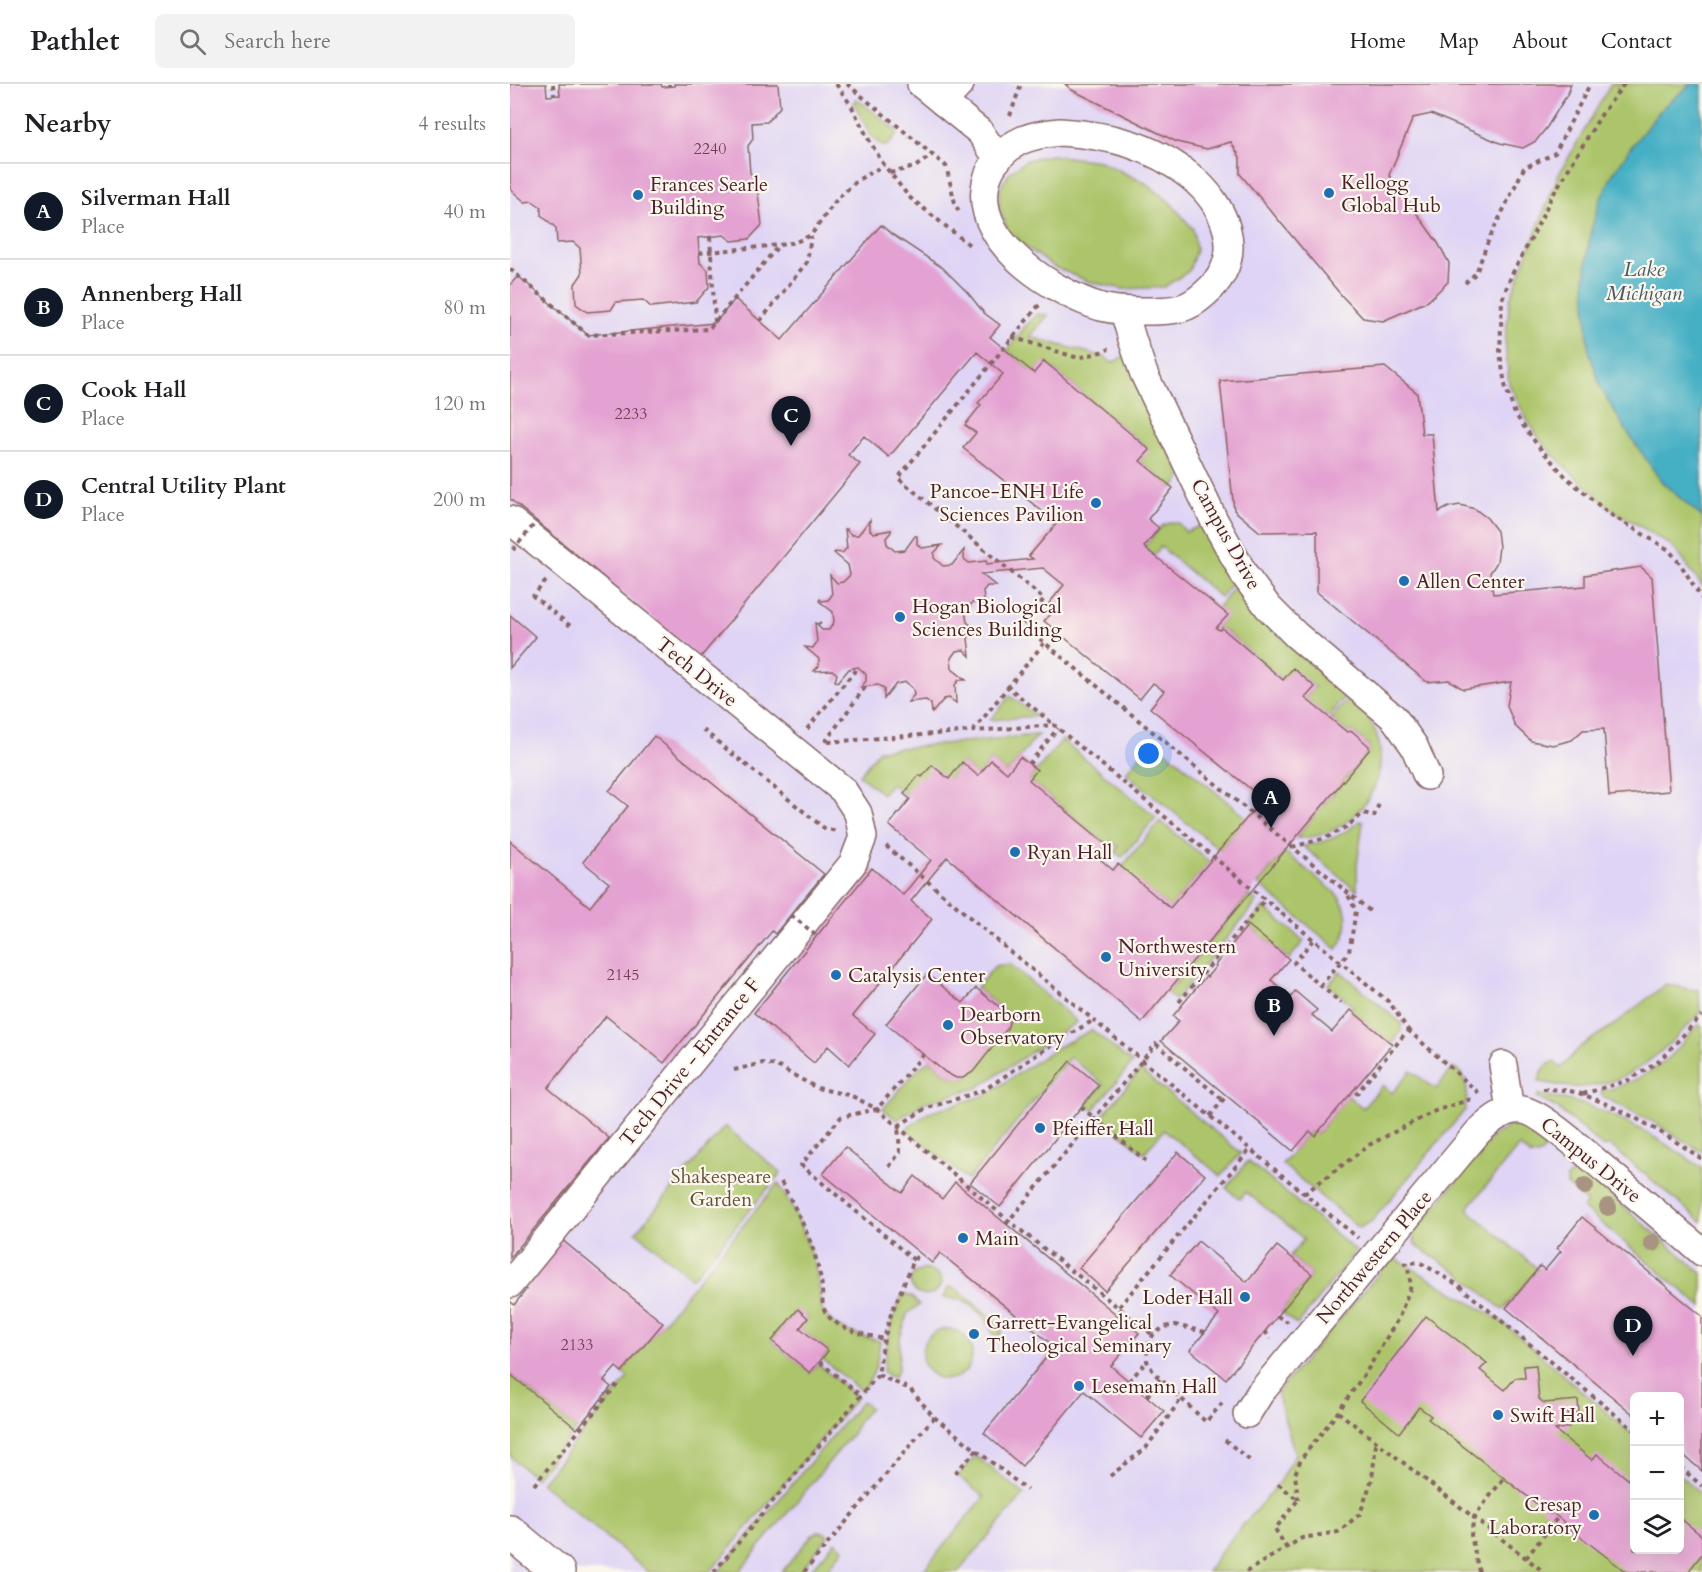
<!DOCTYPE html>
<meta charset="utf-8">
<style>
body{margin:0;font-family:Cardo,serif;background:#f2f2f2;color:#202124}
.controls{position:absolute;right:18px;bottom:18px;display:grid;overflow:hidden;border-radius:9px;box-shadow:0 6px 24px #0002}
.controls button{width:54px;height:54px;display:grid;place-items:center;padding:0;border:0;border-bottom:2px solid #e0e0e0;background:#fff;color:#202124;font:30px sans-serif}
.you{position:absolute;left:639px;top:670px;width:21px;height:21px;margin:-15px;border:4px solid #fff;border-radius:50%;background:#1a73e8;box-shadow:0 0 0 9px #1a73e833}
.badge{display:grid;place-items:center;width:39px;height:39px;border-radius:50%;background:#111827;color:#fff;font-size:20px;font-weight:700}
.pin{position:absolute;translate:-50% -50px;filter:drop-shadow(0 2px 3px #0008)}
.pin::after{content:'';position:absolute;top:32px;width:21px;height:18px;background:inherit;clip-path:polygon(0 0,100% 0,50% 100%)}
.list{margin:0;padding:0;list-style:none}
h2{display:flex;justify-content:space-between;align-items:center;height:78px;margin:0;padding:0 24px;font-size:26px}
h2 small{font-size:20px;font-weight:400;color:#757577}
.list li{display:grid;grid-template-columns:39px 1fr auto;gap:18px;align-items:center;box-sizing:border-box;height:96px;padding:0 24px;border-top:2px solid #e0e0e0}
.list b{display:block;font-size:22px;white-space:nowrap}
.list p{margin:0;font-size:20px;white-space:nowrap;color:#757577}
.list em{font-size:20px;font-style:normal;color:#757577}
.icon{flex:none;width:33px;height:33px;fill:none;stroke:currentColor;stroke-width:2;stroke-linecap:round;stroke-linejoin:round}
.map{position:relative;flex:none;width:1192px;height:1488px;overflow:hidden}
header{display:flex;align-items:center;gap:36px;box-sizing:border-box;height:84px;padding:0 30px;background:#fff;border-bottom:2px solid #e0e0e0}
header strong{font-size:28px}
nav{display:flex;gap:33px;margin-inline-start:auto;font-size:21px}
.search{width:420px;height:54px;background:#f2f2f2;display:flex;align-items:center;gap:15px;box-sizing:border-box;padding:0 21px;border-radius:9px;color:#757577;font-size:22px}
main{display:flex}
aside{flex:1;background:#fff}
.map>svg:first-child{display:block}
</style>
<header>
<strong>Pathlet</strong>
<div class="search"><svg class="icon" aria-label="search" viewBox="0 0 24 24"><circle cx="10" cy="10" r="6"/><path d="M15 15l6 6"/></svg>Search here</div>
<nav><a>Home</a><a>Map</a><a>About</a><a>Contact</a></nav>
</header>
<main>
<aside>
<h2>Nearby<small>4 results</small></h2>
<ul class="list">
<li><span class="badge">A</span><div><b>Silverman Hall</b><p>Place</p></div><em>40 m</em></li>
<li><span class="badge">B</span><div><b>Annenberg Hall</b><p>Place</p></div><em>80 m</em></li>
<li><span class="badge">C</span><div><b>Cook Hall</b><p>Place</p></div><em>120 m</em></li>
<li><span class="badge">D</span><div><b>Central Utility Plant</b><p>Place</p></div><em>200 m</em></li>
</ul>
</aside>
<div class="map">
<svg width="1192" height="1488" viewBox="0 0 1192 1488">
<rect width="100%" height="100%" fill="#fbf7ec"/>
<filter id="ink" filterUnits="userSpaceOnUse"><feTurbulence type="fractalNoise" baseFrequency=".0167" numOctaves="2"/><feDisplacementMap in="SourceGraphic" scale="12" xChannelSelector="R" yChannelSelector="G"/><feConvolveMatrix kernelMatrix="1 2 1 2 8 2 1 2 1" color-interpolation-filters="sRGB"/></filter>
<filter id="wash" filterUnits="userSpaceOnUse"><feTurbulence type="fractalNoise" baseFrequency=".008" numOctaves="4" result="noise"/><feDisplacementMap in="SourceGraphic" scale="24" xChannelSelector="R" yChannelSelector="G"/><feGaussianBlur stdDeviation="1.35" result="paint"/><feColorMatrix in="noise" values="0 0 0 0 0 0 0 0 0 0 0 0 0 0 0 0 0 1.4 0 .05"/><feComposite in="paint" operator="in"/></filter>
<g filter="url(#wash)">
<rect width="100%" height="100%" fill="#f7e7d2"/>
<path fill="#dfd4f5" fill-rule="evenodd" d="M0 0H1182L1153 23 1089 118 1080 151 1075 196 1152 398 1192 433V1488H0ZM1124 1312H1170V1466H1124Z"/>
<g fill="#acc56b" stroke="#7b724b" stroke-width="1.5">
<polygon points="1101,0 1182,0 1153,23 1119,66 1089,118 1080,151 1075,196 1152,398 1192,433 1192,502 1169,470 1159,460 1100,424 1053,381 1031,357 1016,334 999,300 995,257 1000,215 1048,92"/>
<path d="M347 15 386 46 387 50C384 54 381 60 376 62 364 65 349 28 344 19Z"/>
<polygon points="541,71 590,77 637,100 661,119 683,145 686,166 679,187 654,203 613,205 580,198 544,183 515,162 498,147 489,123 490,104 500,88 517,76"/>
<polygon points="528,230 538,231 520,253 595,273 602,279 614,272 672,393 663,404 630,377 639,365 535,278 524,289 497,267 516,241"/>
<polygon points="662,438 668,439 676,448 694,440 712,480 723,498 710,513 651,463 644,471 634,463 652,442"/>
<path d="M726 502C757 546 796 576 837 610L818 633 795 614 805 603 783 585 773 596 712 544 710 546 706 544 717 531 708 523Z"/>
<polygon points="500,612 526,632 480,636"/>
<path d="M840 613C853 626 866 641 869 660 879 708 835 756 786 754L859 666V661L842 647 837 648 821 635Z"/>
<polygon points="528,651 497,689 481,676 468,692 452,678 439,695 412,693 394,710 381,700 372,710 349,691 369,666"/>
<polygon points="552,656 646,733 612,773 605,768 608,763 601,757 598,761 519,696"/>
<polygon points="643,656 737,734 710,766 616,689"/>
<polygon points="650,737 700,778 660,824 611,784"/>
<path d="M849 737 853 738 847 781V807L793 762C813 759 834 752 849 737Z"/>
<path d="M775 768C786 777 797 786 808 795 815 800 823 806 829 813 841 829 838 851 827 865L748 800Z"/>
<polygon points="739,811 747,818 665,916 657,909"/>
<polygon points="754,823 794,857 779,875 738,841"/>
<path d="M500 880 567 938 467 1004 415 1018 387 1036 373 1025 407 986 420 976C431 985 443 999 458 992L497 945 500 935 497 929 466 904 485 882Z"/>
<path d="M830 887 891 939C893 948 887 953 882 960L841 926 843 922 818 901Z"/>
<path d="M1156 900 1178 905 1189 906 1190 927 1187 932C1153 967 1122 1000 1070 1003 1057 1004 1042 999 1029 998 1030 988 1034 981 1044 978L1051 984 1071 962 1105 940Z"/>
<path d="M1189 941 1192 943V1068L1143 1038 1093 1013 1091 1010 1092 1007C1118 1001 1140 990 1160 973 1170 963 1178 950 1189 941Z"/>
<polygon points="582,946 622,979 583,1026 576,1021 593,1000 560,973 458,1096 396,1045 418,1029 476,1011 548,963"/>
<path d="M943 984 948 985C959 1000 958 1007 955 1026L862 1137 849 1144 772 1080 800 1047 806 1051 838 1012 853 1024 873 1001 882 1009 901 987 926 1005Z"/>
<polygon points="630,986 731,1069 711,1092 654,1046 634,1069 591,1034"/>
<path d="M1028 1011C1089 1017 1142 1050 1192 1084V1138L1101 1062H1092L1047 1024 1027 1014Z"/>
<polygon points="215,1042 271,1089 182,1194 126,1148"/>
<path d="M1000 1042C1006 1042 1012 1042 1019 1045 1033 1050 1045 1070 1021 1072L1009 1062 957 1125 1028 1185 993 1226 950 1190 905 1161 903 1150 983 1052Z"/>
<polygon points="738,1077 846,1167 787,1241 771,1228 802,1190 780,1172 794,1155 736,1108 730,1115 716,1104"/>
<polygon points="1064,1087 1072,1088 1192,1189 1192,1223 1073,1124 1077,1119 1057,1101 1057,1094"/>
<path d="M268 1099C287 1131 303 1164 309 1202 311 1212 308 1223 316 1232 330 1248 351 1252 370 1257 367 1280 367 1289 351 1307L312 1275 318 1267 290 1244 298 1234 287 1226 262 1257 300 1289 308 1280 347 1313 200 1488H138L31 1399 118 1294 112 1288Z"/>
<polygon points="883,1173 990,1236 1124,1352 1124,1466 1170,1466 1170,1391 1192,1411 1192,1488 697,1488 712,1466 768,1400 785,1370 767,1309"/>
<path d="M415 1185C456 1193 410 1231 400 1198L404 1189Z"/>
<path d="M439 1203 446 1205 489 1240 492 1247 490 1251 484 1252C477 1232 457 1212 434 1214L437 1206Z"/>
<polygon points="396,1211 402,1213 409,1221 397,1230 395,1239 390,1254 388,1285 384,1294 377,1291 373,1287 379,1248 390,1216 392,1212"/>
<circle cx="437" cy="1270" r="25"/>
<polygon points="0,1290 67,1345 25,1394 0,1372"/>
<polygon points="352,1317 360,1324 350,1335 342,1350 229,1488 208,1488"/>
<polygon points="466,1372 514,1410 448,1488 412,1488 474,1413 448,1392"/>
<polygon points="308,1448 315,1449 318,1452 290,1488 272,1488 301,1452"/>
<polygon points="325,1458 334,1465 315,1488 299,1488"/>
</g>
<polygon fill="#45afc4" stroke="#486778" stroke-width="1.5" points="1182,0 1192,0 1192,433 1152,398 1117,348 1091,305 1078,263 1075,196 1080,151 1089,118 1103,90 1119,66 1153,23"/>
<g id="blocks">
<g fill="#e4a2d2">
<polygon points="0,0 36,0 37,12 50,11 49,0 151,0 152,3 165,2 164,0 268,0 270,23 257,38 242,39 243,55 238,62 240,89 246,94 252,141 239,155 222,157 214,151 188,154 190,179 198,186 199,203 186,218 141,223 133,216 106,218 101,226 77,228 66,220 65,200 72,190 70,164 63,158 47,159 46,144 31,131 31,123 22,117 15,118 0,105"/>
<polygon points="555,0 1061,0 1057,11 1037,43 1026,57 1013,64 990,59 921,30 903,34 879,91 928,159 939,179 938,198 918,217 873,237 853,234 832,212 730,90 730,73 721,58 697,65 667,58 562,6"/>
<polygon points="371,141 383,151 433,184 458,209 474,229 490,241 480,253 497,267 524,289 534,277 640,366 630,377 663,404 638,435 649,444 634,463 718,531 706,544 710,546 712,544 773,596 783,584 805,603 795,614 837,648 842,647 859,662 859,666 632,938 437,773 401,817 422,835 343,932 365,950 339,981 318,962 304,979 244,929 362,784 393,811 421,776 379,741 400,715 394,710 409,691 412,693 422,681 439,695 452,678 468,692 481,676 497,689 510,673 527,686 519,696 601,764 591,776 603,786 608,780 660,824 753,715 640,624 654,607 643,599 630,615 534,537 543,528 536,523 554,501 533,484 471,490 486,502 477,502 473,507 475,525 469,518 462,519 455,527 457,538 470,549 462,549 458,554 460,572 454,566 446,567 441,574 442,585 456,596 449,596 445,601 446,619 439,614 434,615 422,629 421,620 416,616 398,618 404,611 403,605 396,598 386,600 374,615 374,605 368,601 351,603 356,597 356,590 348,583 339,585 328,598 325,597 327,590 322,586 304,587 309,582 309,575 295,563 303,564 307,558 305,539 307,540 311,538 308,542 312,546 319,546 324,538 323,528 309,517 310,515 312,517 318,516 322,511 320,491 327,499 333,498 340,491 338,481 324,469 325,468 332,469 337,464 335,445 337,445 337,447 342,451 348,451 360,436 360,446 364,449 381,446 381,448 376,454 377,460 385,467 395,466 405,452 407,452 407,460 412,464 432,461 424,469 424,474 433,482 442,481 454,466 454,475 459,479 476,477 477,480 523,475 519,472 547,439 453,364 466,349 455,341 471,321 468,319 493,290 467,268 379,373 354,352 338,371 350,380 190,574 0,415 0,201 8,192 78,251 205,239 225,215 272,256"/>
<polygon points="875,283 907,309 912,350 922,350 929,428 939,423 950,421 965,425 977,434 987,447 989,463 987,478 980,489 983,510 1075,502 1075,491 1131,483 1142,493 1159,707 1099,712 1094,645 1073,646 1062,656 1043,661 1021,657 1005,642 997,622 1001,598 953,605 939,596 917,598 807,508 807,447 750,448 724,426 710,297"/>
<polygon points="0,531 26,553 0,584"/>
<polygon points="144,652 314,790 265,850 262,847 154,979 96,932 38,1004 99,1054 0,1174 0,757 80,823 99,799 73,778 118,722 99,707"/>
<polygon points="738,841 779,875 761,896 781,913 785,907 807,926 802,931 822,948 841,926 882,960 805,1052 800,1047 783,1067 651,957 669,937 663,932 696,892 697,893 706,882 705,881"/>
<polygon points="417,890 453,919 466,904 497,929 500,935 497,945 463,988 453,994 446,994 435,988 376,940"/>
<polygon points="560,977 589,1001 490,1123 460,1099"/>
<polygon points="335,1063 392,1109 405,1092 432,1115 445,1098 629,1249 601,1282 654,1327 631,1354 574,1307 512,1382 474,1349 545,1263 430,1169 422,1179 313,1090"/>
<polygon points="668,1068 695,1091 595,1207 569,1184"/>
<polygon points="1072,1133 1192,1232 1192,1387 1170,1368 1170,1312 1124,1312 1124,1331 996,1224 1030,1182 1035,1186 1051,1167 1047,1164"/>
<polygon points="51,1155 153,1239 112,1288 106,1283 94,1297 101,1303 67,1345 0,1290 0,1217 4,1221 16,1206 12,1203"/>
<polygon points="688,1157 737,1198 767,1162 802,1190 716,1295 680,1266 709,1231 660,1191"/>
<polygon points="288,1225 298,1234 290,1244 318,1267 300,1289 262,1257"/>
<polygon points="916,1232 977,1279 970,1286 995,1306 1005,1294 1015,1294 1014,1282 1026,1281 1029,1315 1034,1319 1068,1316 1069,1329 1058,1329 1059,1343 1045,1346 1082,1376 1087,1370 1124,1400 1124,1466 1170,1466 1170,1434 1192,1452 1192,1470 1178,1488 1116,1488 1053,1439 1054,1438 1041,1428 1040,1430 918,1335 921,1332 909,1323 889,1349 850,1317"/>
</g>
</g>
</g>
<g filter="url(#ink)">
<use href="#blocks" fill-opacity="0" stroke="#876565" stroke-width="1.5"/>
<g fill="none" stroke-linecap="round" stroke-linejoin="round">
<defs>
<g id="minor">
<polyline points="411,0 470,48 488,75"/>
<polyline points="433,18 450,0"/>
<path d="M550 48C599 51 642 61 681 93 714 120 736 168 702 203 695 210 686 218 677 222 665 227 649 227 636 227 621 227 606 227 591 223 545 209 468 161 475 105 476 95 478 89 484 80 502 55 521 51 550 48Z"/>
<polyline points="614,227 622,255 634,290 704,436 735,492 758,523 786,551 884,634 904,662 917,692"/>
<polyline points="0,436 333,706 348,729 353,753 343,779 0,1200"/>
<polyline points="993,981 1000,1026"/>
<path d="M737 1330 750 1309 968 1048C980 1037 994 1024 1012 1026 1030 1027 1081 1074 1097 1087 1129 1114 1160 1141 1192 1168"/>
</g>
<polyline id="major" points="0,1448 48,1488"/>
</defs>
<use href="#minor" stroke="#876565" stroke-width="30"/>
<use href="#major" stroke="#876565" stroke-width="36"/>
<g stroke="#876565" stroke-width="4" stroke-dasharray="4.5 4.5" stroke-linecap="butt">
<polyline points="43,0 44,12"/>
<polyline points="159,0 159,2"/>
<polyline points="326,0 341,21 359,56 374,81 399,113 462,163"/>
<polyline points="337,0 436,82 445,119 449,128"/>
<polyline points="1114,0 1091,31 1041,114 1020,157 1002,190 992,215 990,269 995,301 1005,330 1028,362 1056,393 1098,429 1159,466 1171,481 1192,515"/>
<polyline points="500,32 511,0"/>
<polyline points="380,89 405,83 422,71"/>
<polyline points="200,153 205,238"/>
<polyline points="189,169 269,161"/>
<polyline points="0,185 78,251 199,245 269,161 286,158 301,151 327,115 348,96 374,81"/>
<polyline points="955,199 966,189 979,155 1014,84 1045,69 1080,0"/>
<polyline points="529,221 388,394 534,515 513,541 860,827"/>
<polyline points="250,237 297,178 301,152"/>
<polyline points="502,253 568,274 588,269 599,265"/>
<polyline points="36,497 23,512 63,544"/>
<polyline points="534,559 498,603 543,640"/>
<polyline points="297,645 348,583"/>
<polyline points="193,646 314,744 326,747"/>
<polyline points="463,647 498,603"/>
<polyline points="315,658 356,602"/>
<polyline points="318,658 544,641 880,919 898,946 844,1013"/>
<polyline points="519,680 548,644"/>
<polyline points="376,762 490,859 848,1154"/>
<polyline points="782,763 816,754 836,743 854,729 864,732 869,720"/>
<polyline points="803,856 784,879 831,919"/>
<polyline points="810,902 839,868 846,827 838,811"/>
<polyline points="669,918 755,816"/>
<polyline points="898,946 970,1010"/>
<polyline points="224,986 253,979 267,982 307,1004 342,1012 367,1025 499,1137 643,1251"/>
<path d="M1033 1005C1046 1005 1062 1006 1074 1011 1115 1026 1156 1050 1192 1075"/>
<polyline points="1073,1010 1119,996 1149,977 1192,931"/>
<polyline points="571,1023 636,1077"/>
<polyline points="700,1032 716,1012"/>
<polyline points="379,1083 390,1068 388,1042 415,1025 474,1006 543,960 584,936"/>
<path d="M271 1098C286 1125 301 1153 308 1183 310 1191 312 1199 312 1206 313 1214 311 1221 316 1229 327 1246 356 1251 374 1255"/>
<polyline points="794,1110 859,1061 925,1027 964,1014"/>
<polyline points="496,1140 646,960 713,1016"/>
<polyline points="404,1176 291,1081 331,1033 367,1025 413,971"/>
<polyline points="893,1180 909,1178 948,1201 1124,1346"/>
<polyline points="609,1223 740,1065"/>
<polyline points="767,1232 778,1238"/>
<polyline points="755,1247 760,1255"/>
<polyline points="695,1248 665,1241 654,1243 643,1251 637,1263 637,1277 644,1289 696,1338 713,1318"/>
<polyline points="310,1278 351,1312"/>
<polyline points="368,1291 400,1305 424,1333 517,1406"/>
<polyline points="619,1297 637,1277"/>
<polyline points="637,1312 650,1295"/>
<polyline points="828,1328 1034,1488"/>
<polyline points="715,1356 743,1379"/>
<polyline points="1170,1383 1192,1402"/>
<polyline points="445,1389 467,1366"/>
<polyline points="600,1392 636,1364 671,1315"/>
<polyline points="768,1400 788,1416 765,1445 776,1463"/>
<polyline points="24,1401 110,1297"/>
<polyline points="788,1416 785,1390 791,1375 828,1328 858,1285 889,1233 901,1202 897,1179"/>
<polyline points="1016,1474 1048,1433"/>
<polyline points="204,1488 368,1291 374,1255 381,1230 404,1176 410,1169"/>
<polyline points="294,1488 424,1333"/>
<polyline points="736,1488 792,1454 828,1448 850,1430 862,1395 866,1360"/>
<polyline points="969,1488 961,1451 964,1433 993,1395"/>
</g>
<use href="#minor" stroke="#fff" stroke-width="27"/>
<use href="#major" stroke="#fff" stroke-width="33"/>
<g stroke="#876565" stroke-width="4" stroke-dasharray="4.5 4.5" stroke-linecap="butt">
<polyline points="3,466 27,437"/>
<polyline points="281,831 307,852"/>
</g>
</g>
<g fill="#a89481">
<circle cx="1075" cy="1102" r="9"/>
<circle cx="1098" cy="1123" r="9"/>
<circle cx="1142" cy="1159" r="9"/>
</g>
</g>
<g fill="#1f6fb2" stroke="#fbf7ec" stroke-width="2">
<circle cx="819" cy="109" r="6"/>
<circle cx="128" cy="111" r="6"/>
<circle cx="586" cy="419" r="6"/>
<circle cx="894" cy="497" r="6"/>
<circle cx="390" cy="533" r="6"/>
<circle cx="505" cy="768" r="6"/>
<circle cx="596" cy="873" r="6"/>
<circle cx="326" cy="891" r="6"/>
<circle cx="438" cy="941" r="6"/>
<circle cx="530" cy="1044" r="6"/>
<circle cx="453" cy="1154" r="6"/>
<circle cx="735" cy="1213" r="6"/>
<circle cx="464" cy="1250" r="6"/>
<circle cx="569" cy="1302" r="6"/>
<circle cx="988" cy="1331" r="6"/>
<circle cx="1084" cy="1431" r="6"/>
</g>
<g text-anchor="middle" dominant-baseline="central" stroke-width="4.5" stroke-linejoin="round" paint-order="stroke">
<g font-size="16" fill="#704055">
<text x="200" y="65">2240</text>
<text x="121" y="330">2233</text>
<text x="113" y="891">2145</text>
<text x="67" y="1261">2133</text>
</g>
<g font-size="20" fill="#4a1f2b" stroke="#fbf7ec" text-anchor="start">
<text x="831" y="98">Kellogg<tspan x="831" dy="23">Global Hub</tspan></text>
<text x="140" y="100">Frances Searle<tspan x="140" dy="23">Building</tspan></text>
<text x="574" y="407" text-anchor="end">Pancoe-ENH Life<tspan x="574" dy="23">Sciences Pavilion</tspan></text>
<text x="906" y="497">Allen Center</text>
<text x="402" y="522">Hogan Biological<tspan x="402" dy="23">Sciences Building</tspan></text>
<text x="517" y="768">Ryan Hall</text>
<text x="608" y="862">Northwestern<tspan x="608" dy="23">University</tspan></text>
<text x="338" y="891">Catalysis Center</text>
<text x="450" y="930">Dearborn<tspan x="450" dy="23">Observatory</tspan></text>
<text x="542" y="1044">Pfeiffer Hall</text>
<text x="465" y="1154">Main</text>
<text x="723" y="1213" text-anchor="end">Loder Hall</text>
<text x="476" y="1238">Garrett-Evangelical<tspan x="476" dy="23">Theological Seminary</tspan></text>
<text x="581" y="1302">Lesemann Hall</text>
<text x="1000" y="1331">Swift Hall</text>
<text x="1072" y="1420" text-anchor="end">Cresap<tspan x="1072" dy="23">Laboratory</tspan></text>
</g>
<g font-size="20" fill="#4a1f2b" stroke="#fbf7ec">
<text transform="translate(716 450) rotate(61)">Campus Drive</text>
<text transform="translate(187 588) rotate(39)">Tech Drive</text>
<text transform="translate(180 978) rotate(-51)">Tech Drive - Entrance F</text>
<text transform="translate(1081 1076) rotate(39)">Campus Drive</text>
<text transform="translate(864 1173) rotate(-50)">Northwestern Place</text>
</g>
<g font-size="20" fill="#67513e" stroke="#fbf7ec">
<text x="211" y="1092">Shakespeare<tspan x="211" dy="23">Garden</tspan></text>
</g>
<g font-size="21" font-style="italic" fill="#485968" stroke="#fbf7ec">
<text x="1134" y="185">Lake<tspan x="1134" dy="24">Michigan</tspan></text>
</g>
</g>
</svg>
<div class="controls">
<button>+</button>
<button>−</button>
<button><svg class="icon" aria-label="layers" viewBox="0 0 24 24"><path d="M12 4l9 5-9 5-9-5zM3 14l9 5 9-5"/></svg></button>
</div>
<div class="you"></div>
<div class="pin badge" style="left:761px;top:744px">A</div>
<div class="pin badge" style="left:764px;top:952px">B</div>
<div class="pin badge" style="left:281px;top:362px">C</div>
<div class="pin badge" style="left:1123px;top:1272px">D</div>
</div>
</main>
